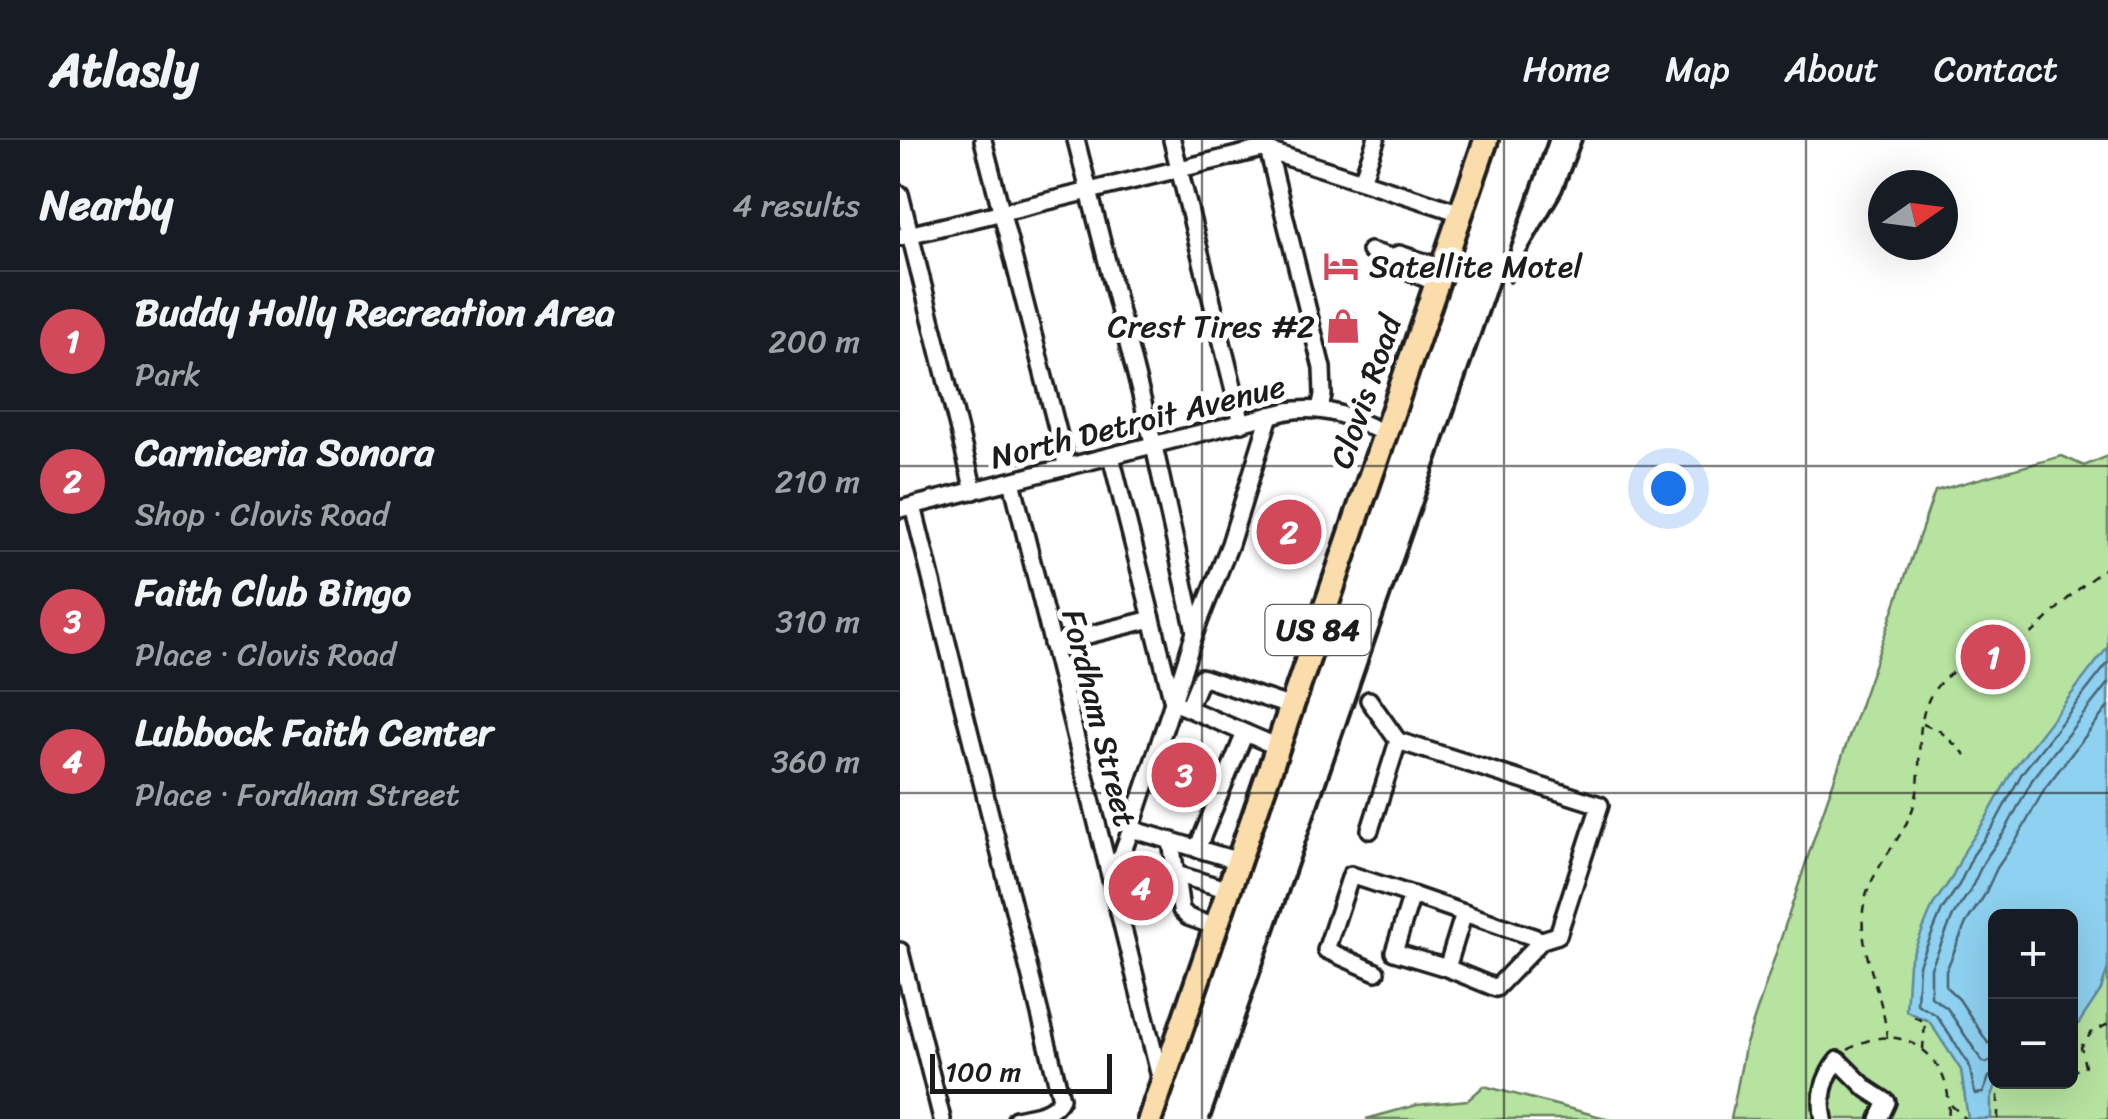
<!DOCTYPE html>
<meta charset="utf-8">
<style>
body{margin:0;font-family:Sriracha,sans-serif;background:#242831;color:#f1f3f6}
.controls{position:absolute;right:30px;bottom:30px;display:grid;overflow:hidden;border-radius:15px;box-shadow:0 10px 40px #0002}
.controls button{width:90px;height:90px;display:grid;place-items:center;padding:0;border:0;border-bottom:2px solid #363941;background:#171b24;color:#f1f3f6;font:50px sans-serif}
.compass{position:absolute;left:968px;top:30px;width:90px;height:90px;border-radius:50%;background:#171b24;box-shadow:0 10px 40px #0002;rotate:76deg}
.scale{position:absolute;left:30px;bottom:25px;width:182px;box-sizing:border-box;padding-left:10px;border:5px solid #1c1c1c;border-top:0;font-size:28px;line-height:35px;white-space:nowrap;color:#1c1c1c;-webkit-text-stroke:8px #fff;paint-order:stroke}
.you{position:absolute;left:768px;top:348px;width:35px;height:35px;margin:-25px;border:8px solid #fff;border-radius:50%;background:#1a73e8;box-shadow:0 0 0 15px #1a73e833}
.badge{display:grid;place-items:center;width:65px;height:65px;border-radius:50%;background:#d1495b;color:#fff;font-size:32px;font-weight:700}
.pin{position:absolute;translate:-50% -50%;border:5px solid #fff;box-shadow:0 2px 10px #0006}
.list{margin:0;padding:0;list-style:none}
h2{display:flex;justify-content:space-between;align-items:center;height:130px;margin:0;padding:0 40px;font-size:42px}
h2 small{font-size:32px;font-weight:400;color:#9ea1a6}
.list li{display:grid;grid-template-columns:65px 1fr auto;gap:30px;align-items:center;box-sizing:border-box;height:140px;padding:0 40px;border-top:2px solid #363941}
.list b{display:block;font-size:38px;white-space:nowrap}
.list p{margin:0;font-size:32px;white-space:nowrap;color:#9ea1a6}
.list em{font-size:32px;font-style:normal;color:#9ea1a6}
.map{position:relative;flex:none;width:1208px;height:979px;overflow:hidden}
header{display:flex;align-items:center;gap:60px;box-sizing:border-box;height:140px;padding:0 50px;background:#171b24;border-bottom:2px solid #363941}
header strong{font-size:48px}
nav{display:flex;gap:55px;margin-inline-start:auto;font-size:35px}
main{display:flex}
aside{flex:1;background:#171b24}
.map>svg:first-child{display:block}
</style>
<header>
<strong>Atlasly</strong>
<nav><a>Home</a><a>Map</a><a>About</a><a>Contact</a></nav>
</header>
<main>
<aside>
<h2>Nearby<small>4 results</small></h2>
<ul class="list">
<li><span class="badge">1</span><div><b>Buddy Holly Recreation Area</b><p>Park</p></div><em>200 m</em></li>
<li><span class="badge">2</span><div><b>Carniceria Sonora</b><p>Shop · Clovis Road</p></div><em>210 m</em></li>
<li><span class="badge">3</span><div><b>Faith Club Bingo</b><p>Place · Clovis Road</p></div><em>310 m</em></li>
<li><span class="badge">4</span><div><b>Lubbock Faith Center</b><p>Place · Fordham Street</p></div><em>360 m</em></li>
</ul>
</aside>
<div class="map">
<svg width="1208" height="979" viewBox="0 0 1208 979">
<rect width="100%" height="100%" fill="#fff"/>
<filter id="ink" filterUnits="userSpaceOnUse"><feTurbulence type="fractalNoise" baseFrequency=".01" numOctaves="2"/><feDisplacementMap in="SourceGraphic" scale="20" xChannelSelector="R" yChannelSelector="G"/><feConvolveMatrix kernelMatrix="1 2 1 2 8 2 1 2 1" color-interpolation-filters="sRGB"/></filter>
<g filter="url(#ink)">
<g fill="#b6e3a0" stroke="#69805e" stroke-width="2.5" fill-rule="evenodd">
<path d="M1162 316 1184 326 1208 316V979H831L845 907 919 683 1035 351ZM1096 776H1170V942H1096Z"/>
<polygon points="584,946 709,979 466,979 517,965 568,960"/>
</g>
<polygon fill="#8ed1f0" stroke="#60899b" stroke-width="2.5" points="1208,507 1208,828 1201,850 1171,895 1170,776 1096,776 1096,942 1097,942 1091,959 1091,979 1068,979 1061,930 1029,881 1006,871 1009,823 1033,765 1051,739 1065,710 1085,680 1114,628"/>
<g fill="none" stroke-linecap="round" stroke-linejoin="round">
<g stroke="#4a6471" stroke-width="2.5">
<polyline points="1096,904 1088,903 1059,859 1046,847 1046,831 1066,783 1084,756 1097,728 1117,699 1145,648 1208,567"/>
<polyline points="1096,919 1086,923 1082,921 1047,868 1031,857 1031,828 1053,776 1070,751 1084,721 1105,691 1132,640 1208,543"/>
<polyline points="1096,932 1089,937 1083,953 1075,954 1069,924 1036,875 1017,864 1019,825 1042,770 1059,745 1073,715 1094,685 1122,633 1208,523"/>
</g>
<defs>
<g id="minor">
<polyline points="83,0 167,327"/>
<polyline points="176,0 254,306 295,492"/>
<polyline points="272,0 342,283"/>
<polyline points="367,5 422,228 423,255 420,269"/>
<polyline points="462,40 476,0"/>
<polyline points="0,54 74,351"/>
<polyline points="0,97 362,9 561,73"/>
<polyline points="470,111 498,119"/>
<polyline points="537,143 495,126 499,114 543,128"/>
<polyline points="211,316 273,562 295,492 330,404 370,275"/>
<polyline points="112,341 261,941"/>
<path d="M13 366 161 958C154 974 132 975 116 979"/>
<path d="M0 369 387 271C427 265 451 277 486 294"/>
<polyline points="152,504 252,479"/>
<polyline points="469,560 498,601 470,690"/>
<polyline points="288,568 301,537 392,567"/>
<polyline points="498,601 700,665 658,795 642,800 596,848 547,828 494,812 512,755 642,800"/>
<polyline points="231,689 273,562 378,607"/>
<polyline points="271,701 281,770 288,777 316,787"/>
<polyline points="297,709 345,593"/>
<polyline points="208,728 221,717 231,689 339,721"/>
<polyline points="276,734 329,750"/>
<polyline points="0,811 42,979"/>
<polyline points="547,828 564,773"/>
<polyline points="476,832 426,810 451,735 512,755"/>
<path d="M924 979C919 957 924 937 938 920L967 949 987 962 979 979"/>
</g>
<polyline id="highway" points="250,979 586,0"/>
</defs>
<use href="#minor" stroke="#1c1c1c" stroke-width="22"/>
<use href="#highway" stroke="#1c1c1c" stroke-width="30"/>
<g stroke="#1c1c1c" stroke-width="2.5" stroke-dasharray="8 8" stroke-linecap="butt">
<polyline points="1023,584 1040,591 1066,615"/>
<polyline points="1014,877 1025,882 1023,909"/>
<path d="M987 898C984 855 959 814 963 771 967 732 1001 703 1013 668 1026 632 1011 591 1031 555 1042 536 1065 522 1086 515 1097 511 1112 508 1121 502 1134 493 1145 481 1155 471 1172 454 1189 440 1208 426"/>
<path d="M948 910C1002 875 1056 918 1048 979"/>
<polyline points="1170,932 1185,927 1181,907 1191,893 1208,884"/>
<polyline points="1051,965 1066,979"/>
<polyline points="1098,979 1098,956 1104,942"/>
</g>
<use href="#minor" stroke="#fff" stroke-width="15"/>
<use href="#highway" stroke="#faddab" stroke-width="22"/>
<g stroke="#1c1c1c" stroke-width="4">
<polyline points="610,142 662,52 682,0"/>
<polyline points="310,979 648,0"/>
</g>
</g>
</g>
<path fill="none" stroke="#1c1c1c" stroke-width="2.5" stroke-opacity="0.55" d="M302 0V979M604 0V979M906 0V979M0 326H1208M0 653H1208"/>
<defs>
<symbol id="hotel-bare" viewBox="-9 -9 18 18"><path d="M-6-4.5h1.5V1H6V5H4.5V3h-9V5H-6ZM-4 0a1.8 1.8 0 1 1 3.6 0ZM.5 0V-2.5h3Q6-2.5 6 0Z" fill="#d1495b" stroke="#fff" stroke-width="2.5" paint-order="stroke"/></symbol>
<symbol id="shop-bare" viewBox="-9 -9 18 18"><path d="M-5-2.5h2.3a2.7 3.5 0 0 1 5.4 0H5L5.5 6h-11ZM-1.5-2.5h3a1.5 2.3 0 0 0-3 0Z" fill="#d1495b" stroke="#fff" stroke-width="2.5" paint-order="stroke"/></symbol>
</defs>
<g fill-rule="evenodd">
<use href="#hotel-bare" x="416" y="101" width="50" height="50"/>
<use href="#shop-bare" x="418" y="161" width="50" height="50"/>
</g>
<g text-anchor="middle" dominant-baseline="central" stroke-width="10" stroke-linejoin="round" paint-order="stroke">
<rect fill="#fff" stroke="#606060" stroke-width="2.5" x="365.5" y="465" width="105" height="50" rx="8"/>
<g font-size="30" font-weight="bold" fill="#1c1c1c">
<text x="418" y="490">US 84</text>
</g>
<g font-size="32" fill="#1c1c1c" stroke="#fff" text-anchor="start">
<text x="469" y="126">Satellite Motel</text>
<text x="415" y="186" text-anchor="end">Crest Tires #2</text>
</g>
<g font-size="32" fill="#1c1c1c" stroke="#fff">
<text transform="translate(466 252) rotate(-71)">Clovis Road</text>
<text transform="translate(238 282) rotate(-14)">North Detroit Avenue</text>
<text transform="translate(199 578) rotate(76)">Fordham Street</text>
</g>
</g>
</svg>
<div class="controls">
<button>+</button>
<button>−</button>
</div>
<svg class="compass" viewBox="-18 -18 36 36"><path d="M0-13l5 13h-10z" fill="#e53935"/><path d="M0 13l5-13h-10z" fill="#9ea1a6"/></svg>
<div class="scale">100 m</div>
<div class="you"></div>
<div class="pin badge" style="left:1093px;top:517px">1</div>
<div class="pin badge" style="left:389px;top:392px">2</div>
<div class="pin badge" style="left:284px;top:635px">3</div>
<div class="pin badge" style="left:241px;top:748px">4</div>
</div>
</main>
